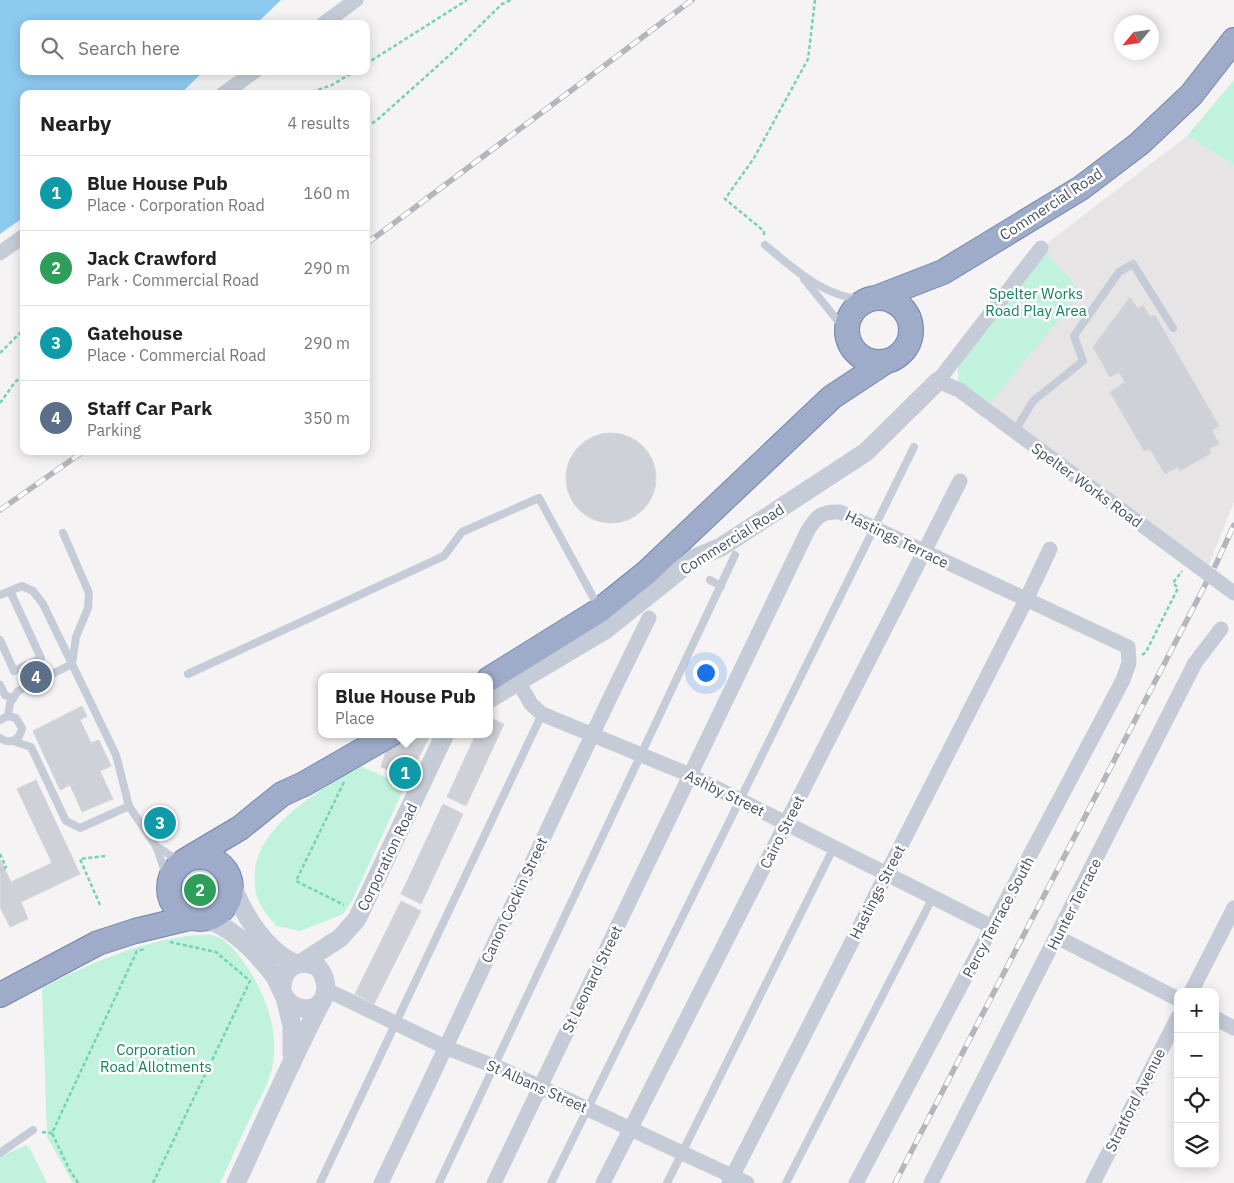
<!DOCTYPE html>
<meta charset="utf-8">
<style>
body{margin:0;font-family:"IBM Plex Sans",sans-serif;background:#f2f2f2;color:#222}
.controls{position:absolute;right:15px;bottom:15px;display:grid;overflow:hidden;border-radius:10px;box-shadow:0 2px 12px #0003}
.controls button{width:45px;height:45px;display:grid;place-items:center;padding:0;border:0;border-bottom:1px solid #e0e0e0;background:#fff;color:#222;font:25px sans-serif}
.compass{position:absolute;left:1114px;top:15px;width:45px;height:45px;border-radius:50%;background:#fff;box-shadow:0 2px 12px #0003;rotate:241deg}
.you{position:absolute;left:705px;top:672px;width:18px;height:18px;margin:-12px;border:4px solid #fff;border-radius:50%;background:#1a73e8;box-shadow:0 0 0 8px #1a73e833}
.badge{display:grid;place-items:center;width:32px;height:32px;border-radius:50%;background:#0b8043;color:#fff;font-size:16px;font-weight:700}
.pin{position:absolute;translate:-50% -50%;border:2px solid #fff;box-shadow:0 1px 5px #0006}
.popup{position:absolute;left:318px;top:673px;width:175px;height:65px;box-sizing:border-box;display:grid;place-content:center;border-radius:10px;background:#fff;filter:drop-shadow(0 1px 4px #0005);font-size:16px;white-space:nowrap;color:#767676}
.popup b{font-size:19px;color:#222}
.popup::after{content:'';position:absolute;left:50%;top:100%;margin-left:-10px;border:10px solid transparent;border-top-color:#fff}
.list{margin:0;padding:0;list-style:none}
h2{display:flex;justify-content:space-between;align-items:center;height:65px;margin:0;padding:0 20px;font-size:21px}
h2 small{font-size:16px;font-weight:400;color:#767676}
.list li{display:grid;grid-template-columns:32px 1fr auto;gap:15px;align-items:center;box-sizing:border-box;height:75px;padding:0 20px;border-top:1px solid #e0e0e0}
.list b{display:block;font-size:19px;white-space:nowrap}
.list p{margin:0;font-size:16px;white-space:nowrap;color:#767676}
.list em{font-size:16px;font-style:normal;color:#767676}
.icon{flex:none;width:28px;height:28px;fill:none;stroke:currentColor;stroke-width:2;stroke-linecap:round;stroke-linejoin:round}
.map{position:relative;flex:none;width:1234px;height:1183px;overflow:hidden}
.search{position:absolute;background:#fff;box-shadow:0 2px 12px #0003;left:20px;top:20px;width:350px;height:55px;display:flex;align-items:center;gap:12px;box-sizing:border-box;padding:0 18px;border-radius:10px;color:#767676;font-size:19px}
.panel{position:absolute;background:#fff;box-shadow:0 2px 12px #0003;left:20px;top:90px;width:350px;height:365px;border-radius:10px}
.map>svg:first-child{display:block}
</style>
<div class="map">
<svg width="1234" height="1183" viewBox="0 0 1234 1183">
<rect width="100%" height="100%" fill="#f5f3f3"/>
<polygon fill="#e6e4e5" points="1187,136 1234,165 1234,502 1206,572 984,409 1041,248"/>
<g fill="#c1f2dd">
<polygon points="1234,80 1234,165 1187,136"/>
<polygon points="1041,248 1082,292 985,409 959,390 957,357"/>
<path d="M358 765 405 786 352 901 343 914 300 931 276 926C270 918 260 907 257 897 240 832 315 796 358 765Z"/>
<circle cx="200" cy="889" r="18"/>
<path d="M196 935C201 935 209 934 215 936 229 940 242 959 249 970 269 1001 281 1039 270 1076 266 1089 258 1101 252 1114 241 1137 231 1160 220 1183H73L47 1137 42 988C91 963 140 941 196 935Z"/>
<polygon points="26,1145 30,1148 47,1183 0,1183 0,1157"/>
</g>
<polygon fill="#8dcaf0" points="0,0 281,0 256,24 24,24 24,71 204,71 180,94 24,94 24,217 0,234"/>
<g fill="#ced1d7" stroke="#d6d7de">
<polygon points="1130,297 1138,309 1143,305 1150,317 1155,315 1219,426 1212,430 1219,444 1209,449 1211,453 1180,471 1178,467 1165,474 1150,449 1144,451 1110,392 1125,382 1119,372 1110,377 1093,347"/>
<circle cx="611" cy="478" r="45"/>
<polygon points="82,706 87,716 80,720 91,743 99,740 111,766 100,771 113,799 82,812 70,785 60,790 33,731"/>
<polygon points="489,717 504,724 466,806 447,797 476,734 489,734"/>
<polygon points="401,734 431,734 408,778 381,767 389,742"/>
<polygon points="36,780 80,874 21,902 28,919 10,927 0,907 0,859 11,882 52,863 17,789"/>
<polygon points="443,804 463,814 421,904 401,894"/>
<polygon points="157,808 173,831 163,838 146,815"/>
<polygon points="401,901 421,911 374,1004 355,994"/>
</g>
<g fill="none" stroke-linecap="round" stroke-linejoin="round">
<defs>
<g id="trunk">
<polyline points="876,298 943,272 1081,188 1139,144 1191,95 1234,40"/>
<circle cx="879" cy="330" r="32"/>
<polyline points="489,679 600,610 646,573 832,397 885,362"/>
<circle cx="200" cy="888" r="31"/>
<polyline points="186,860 240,828 282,794 304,784 391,734"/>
<polyline points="0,995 98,943 135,931 189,918"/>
</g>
</defs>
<use href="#trunk" stroke="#7486ae" stroke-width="26"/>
<g stroke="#77d2b5" stroke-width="2.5" stroke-dasharray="4 2.5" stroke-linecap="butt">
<polyline points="366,64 467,0"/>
<polyline points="306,94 332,85 355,71"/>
<polyline points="366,126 376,121 452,53 502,4 511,0"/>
<polyline points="764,235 764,231 725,199 754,158 808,59 815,0"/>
<polyline points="0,353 24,329"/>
<polyline points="0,403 15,382 24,375"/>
<polyline points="1142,655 1146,652 1178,588 1173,583 1182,571"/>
<polyline points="344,782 296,881 344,905"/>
<polyline points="0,854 6,867 1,870"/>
<polyline points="100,905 80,859 106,856"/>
<polyline points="42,1132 52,1133"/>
<polyline points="78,1183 69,1169 52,1133 137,951 145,949"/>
<polyline points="153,1183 250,981 216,952 170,942"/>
</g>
<g stroke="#c6ccd7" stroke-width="8">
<path d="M765 245C795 270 826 299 868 300"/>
<polyline points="804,279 847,332"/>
<polyline points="1015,431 1033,401 1083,361 1074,336 1119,272 1133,264 1173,328"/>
<polyline points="710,580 721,586"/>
<polyline points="0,595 22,586 33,591 43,604 116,755 129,806 156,846 169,883"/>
<polyline points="0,640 14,671 41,658 10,591"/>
<polyline points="188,674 444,556 462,532 539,498 599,608"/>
<polyline points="0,685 5,695 12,698"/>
<polyline points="8,716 10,703 18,691 72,664 76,637 88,608 89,593 63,533"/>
<path d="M0 720 8 716 16 718 22 728C20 740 10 745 0 738"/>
<polyline points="13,741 31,747 66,821 80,828 129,806"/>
<polyline points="156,846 182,863"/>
<polyline points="0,1153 33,1130"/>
<polyline points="320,1183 542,714"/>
<polyline points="439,1183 735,555"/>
<polyline points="551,1183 914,447"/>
<polyline points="667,1183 834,847"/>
<polyline points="786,1183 933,897"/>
</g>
<g stroke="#c6ccd7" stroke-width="15">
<polyline points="323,24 356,0"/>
<polyline points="223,94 255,71"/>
<polyline points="1041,248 938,381 959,390 1196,565"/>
<polyline points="0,253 24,236"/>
<polyline points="519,683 531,704 542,714 690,775 992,927"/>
<polyline points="1057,937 1178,999"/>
<polyline points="327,990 447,1048 504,1070 747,1183"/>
<polyline points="1191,992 1234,908"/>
<polyline points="1215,1018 1234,1028"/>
<path d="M381 1183C472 996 556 805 649 618"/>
<path d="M494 1183 808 530C817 516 822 511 840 512L1128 647 1129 663 1123 680 856 1183"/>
<polyline points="603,1183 960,481"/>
<polyline points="729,1183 1026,600 1050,549"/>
<polyline points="931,1183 1195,663 1221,629"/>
<polyline points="1093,1183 1178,1017"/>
</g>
<g stroke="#c6ccd7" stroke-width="19">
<polyline points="489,699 605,630 695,558 721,547 866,452 938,381"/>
<path d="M232 885C244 915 265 951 296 964"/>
<path d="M206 919C233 928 256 952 273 974 281 985 283 1003 297 1007 324 1016 334 986 318 967 299 957 281 968 282 990"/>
<polyline points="303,962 340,938 357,919 445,734"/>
<polyline points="285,997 292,1026 292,1054"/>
<path d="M236 1183C265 1122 291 1060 322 1001"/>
</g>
<use href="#trunk" stroke="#9eacca" stroke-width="24"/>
<defs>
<g id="rail">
<polyline points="366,244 692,0"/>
<polyline points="0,510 84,451"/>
<polyline points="895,1183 1216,564 1234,525"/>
</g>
</defs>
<use href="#rail" stroke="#b4b6bd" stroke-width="5.5"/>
<use href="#rail" stroke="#fff" stroke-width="4" stroke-dasharray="11" stroke-linecap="butt"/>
<polyline stroke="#c6ccd7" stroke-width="15" points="1196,565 1234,593"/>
</g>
<g text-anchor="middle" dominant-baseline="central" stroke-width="5" stroke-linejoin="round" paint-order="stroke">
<g font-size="15" fill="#495261" stroke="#fff">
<text transform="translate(1051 204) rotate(-33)">Commercial Road</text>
<text transform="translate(1087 485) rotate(36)">Spelter Works Road</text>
<text transform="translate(732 539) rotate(-32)">Commercial Road</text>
<text transform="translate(897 539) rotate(26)">Hastings Terrace</text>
<text transform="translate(725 793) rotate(26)">Ashby Street</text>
<text transform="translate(782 832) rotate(-63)">Cairo Street</text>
<text transform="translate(387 857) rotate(-64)">Corporation Road</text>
<text transform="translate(877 892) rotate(-63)">Hastings Street</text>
<text transform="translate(514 900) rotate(-65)">Canon Cockin Street</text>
<text transform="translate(1074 904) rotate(-63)">Hunter Terrace</text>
<text transform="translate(998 917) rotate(-62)">Percy Terrace South</text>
<text transform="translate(592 979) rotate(-64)">St Leonard Street</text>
<text transform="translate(537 1086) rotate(24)">St Albans Street</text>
<text transform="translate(1135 1100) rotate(-63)">Stratford Avenue</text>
</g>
<g font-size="15" fill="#14825e" stroke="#fff">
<text x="1036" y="293">Spelter Works<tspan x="1036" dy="17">Road Play Area</tspan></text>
<text x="156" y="1049">Corporation<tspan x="156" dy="17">Road Allotments</tspan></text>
</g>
</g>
</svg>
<div class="controls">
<button>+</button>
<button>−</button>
<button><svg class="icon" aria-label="locate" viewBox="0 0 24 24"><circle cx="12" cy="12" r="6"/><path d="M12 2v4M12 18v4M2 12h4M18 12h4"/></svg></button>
<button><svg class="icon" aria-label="layers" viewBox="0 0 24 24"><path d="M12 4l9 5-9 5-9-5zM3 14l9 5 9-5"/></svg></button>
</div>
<svg class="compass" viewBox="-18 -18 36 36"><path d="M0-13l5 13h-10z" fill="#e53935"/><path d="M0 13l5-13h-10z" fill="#767676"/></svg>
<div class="you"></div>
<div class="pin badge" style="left:405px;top:773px;background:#0f9aa8">1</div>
<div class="popup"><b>Blue House Pub</b>Place</div>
<div class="pin badge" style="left:200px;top:890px;background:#2e9e5b">2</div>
<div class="pin badge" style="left:160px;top:823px;background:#0f9aa8">3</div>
<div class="pin badge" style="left:36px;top:677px;background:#5c6f8a">4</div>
<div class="search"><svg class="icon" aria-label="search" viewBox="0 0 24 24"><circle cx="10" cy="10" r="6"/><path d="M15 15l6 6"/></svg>Search here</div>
<section class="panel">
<h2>Nearby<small>4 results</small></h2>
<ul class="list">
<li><span class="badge" style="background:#0f9aa8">1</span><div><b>Blue House Pub</b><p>Place · Corporation Road</p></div><em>160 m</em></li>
<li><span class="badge" style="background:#2e9e5b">2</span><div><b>Jack Crawford</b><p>Park · Commercial Road</p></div><em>290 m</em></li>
<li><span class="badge" style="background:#0f9aa8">3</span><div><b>Gatehouse</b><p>Place · Commercial Road</p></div><em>290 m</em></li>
<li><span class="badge" style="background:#5c6f8a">4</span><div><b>Staff Car Park</b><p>Parking</p></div><em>350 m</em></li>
</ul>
</section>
</div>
